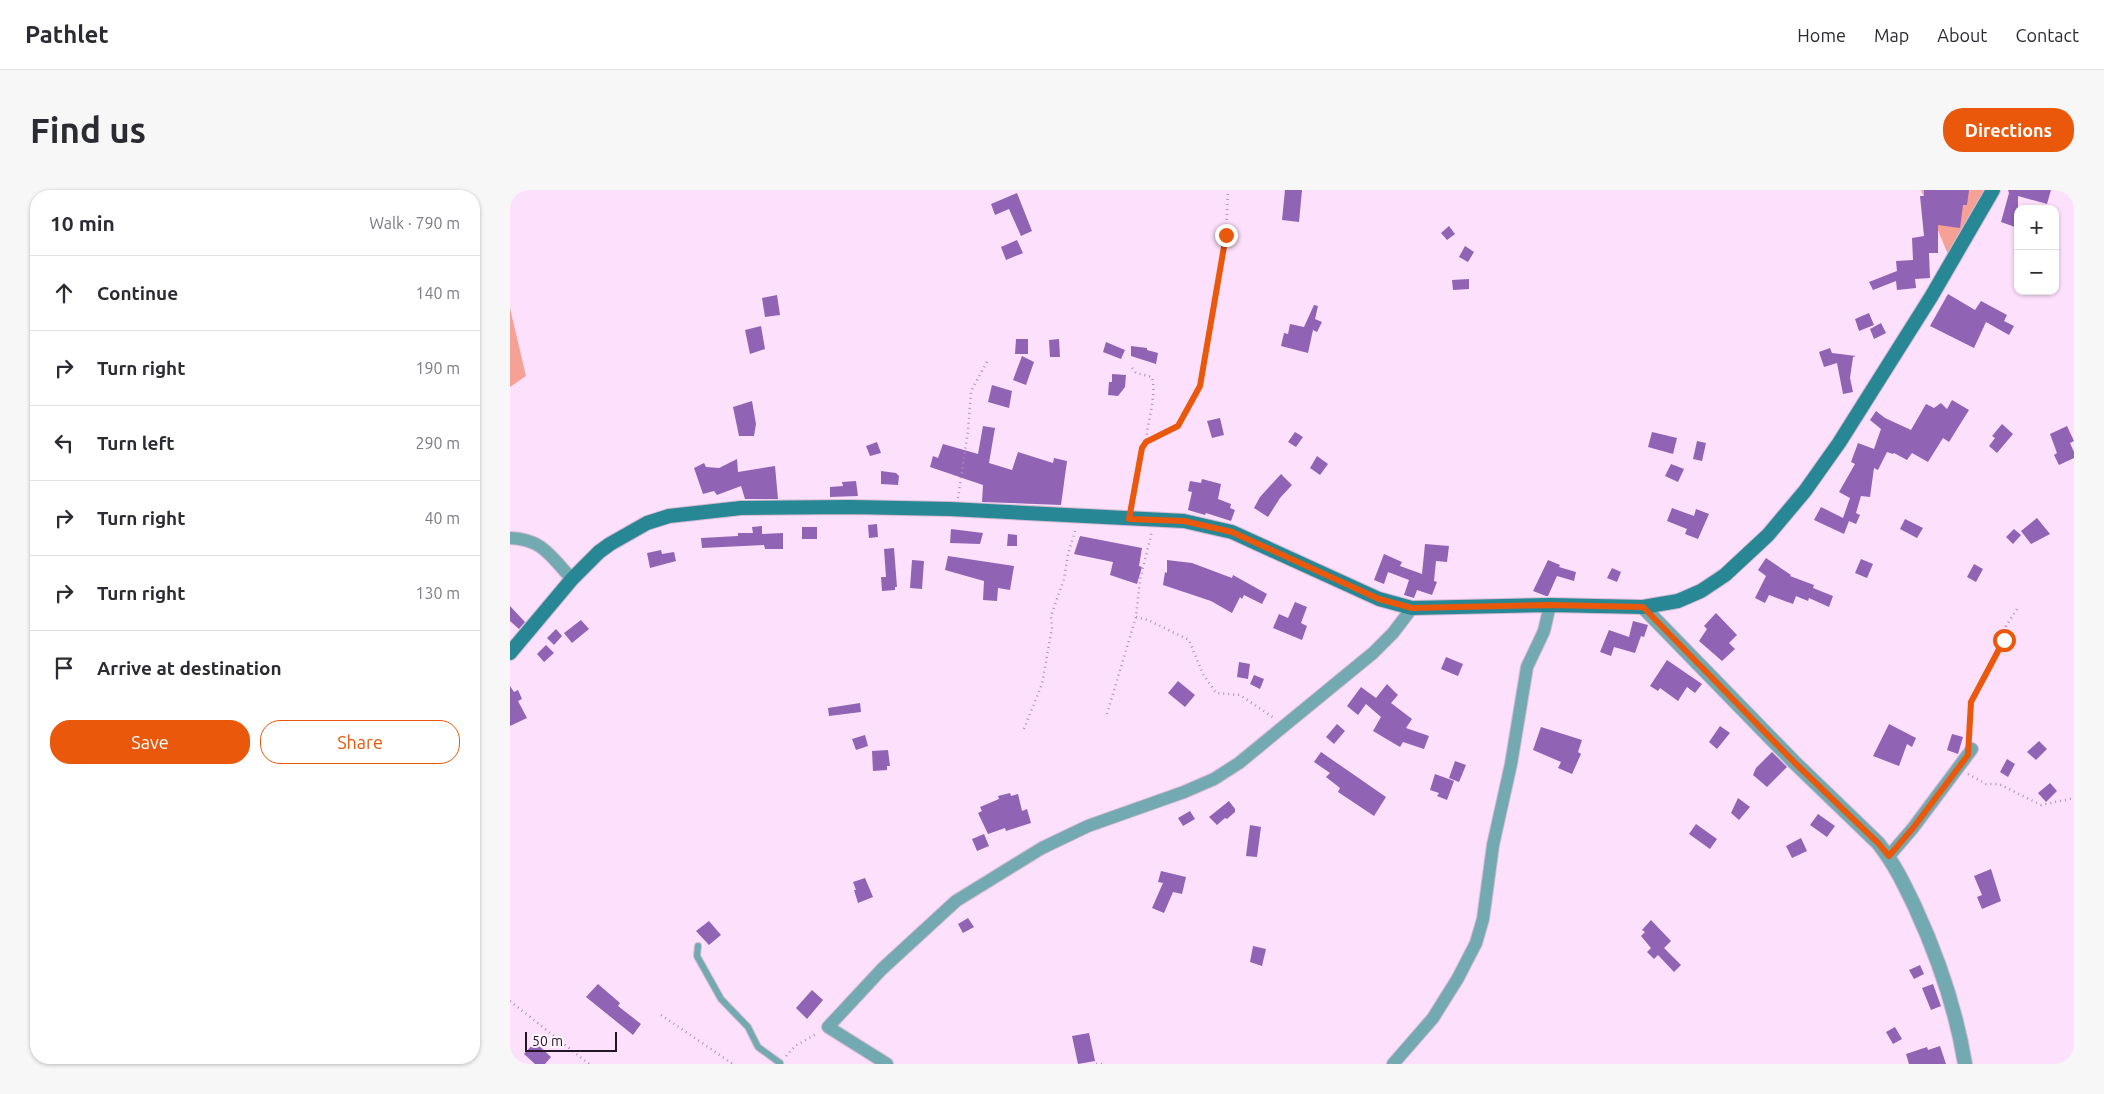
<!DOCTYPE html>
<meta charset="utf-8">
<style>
body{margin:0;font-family:Ubuntu,sans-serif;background:#f7f7f7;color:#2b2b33}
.controls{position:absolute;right:15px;top:15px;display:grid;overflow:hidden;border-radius:10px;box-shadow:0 1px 4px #0004}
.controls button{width:45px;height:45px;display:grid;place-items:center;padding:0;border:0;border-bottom:1px solid #e1e1e2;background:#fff;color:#2b2b33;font:25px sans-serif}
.scale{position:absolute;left:15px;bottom:12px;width:92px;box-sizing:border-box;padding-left:5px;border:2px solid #241424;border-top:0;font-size:14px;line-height:18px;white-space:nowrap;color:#241424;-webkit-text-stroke:4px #fef5fe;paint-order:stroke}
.stop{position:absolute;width:15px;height:15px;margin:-11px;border:4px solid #ea580c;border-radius:50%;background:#fff}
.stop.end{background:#ea580c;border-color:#fff;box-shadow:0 1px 5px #0008}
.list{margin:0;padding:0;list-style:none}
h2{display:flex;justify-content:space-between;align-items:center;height:65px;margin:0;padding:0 20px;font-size:21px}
h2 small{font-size:16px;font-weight:400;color:#7c7c81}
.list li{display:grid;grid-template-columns:32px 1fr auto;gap:15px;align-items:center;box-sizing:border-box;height:75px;padding:0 20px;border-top:1px solid #e1e1e2}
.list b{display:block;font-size:19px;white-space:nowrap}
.list em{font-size:16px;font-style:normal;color:#7c7c81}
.actions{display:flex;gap:10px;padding:15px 20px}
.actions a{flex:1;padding:11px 0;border:1px solid #ea580c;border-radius:20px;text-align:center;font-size:18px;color:#ea580c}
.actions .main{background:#ea580c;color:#fff}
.icon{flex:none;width:28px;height:28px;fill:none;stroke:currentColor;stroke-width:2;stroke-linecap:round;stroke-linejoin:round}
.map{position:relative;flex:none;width:1564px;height:874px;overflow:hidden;border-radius:20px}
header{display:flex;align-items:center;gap:30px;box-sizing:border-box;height:70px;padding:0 25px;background:#fff;border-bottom:1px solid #e1e1e2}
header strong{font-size:24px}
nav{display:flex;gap:28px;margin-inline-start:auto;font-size:18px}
.intro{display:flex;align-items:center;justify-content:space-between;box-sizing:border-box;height:120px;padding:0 30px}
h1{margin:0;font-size:35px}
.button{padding:12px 22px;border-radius:20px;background:#ea580c;color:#fff;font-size:18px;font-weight:700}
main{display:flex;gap:30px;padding:0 30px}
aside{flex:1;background:#fff;border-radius:20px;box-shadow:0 1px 4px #0004}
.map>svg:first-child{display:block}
</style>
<header>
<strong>Pathlet</strong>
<nav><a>Home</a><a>Map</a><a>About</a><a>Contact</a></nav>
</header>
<div class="intro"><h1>Find us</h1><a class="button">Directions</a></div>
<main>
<aside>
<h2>10 min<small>Walk · 790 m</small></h2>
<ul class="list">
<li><svg class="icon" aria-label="ahead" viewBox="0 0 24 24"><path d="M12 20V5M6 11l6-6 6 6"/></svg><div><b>Continue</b></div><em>140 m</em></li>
<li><svg class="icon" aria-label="right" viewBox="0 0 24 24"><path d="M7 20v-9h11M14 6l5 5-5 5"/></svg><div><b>Turn right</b></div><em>190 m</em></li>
<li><svg class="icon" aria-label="left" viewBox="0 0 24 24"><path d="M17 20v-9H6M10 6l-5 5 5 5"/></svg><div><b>Turn left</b></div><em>290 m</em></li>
<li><svg class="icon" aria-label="right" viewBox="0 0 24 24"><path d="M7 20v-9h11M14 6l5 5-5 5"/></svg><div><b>Turn right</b></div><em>40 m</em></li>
<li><svg class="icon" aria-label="right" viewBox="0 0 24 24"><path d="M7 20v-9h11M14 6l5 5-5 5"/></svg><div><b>Turn right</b></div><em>130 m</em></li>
<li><svg class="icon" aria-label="arrive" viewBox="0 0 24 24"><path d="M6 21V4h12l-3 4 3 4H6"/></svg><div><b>Arrive at destination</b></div></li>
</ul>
<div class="actions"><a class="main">Save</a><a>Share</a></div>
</aside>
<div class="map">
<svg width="1564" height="874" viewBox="0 0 1564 874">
<rect width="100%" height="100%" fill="#fde0fb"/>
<g fill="#f6a195">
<polygon points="1411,0 1479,0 1440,69"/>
<polygon points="0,118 16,186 0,197"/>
</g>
<g fill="#9063b4">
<polygon points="775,0 792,0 789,32 772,30"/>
<polygon points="1414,0 1459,0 1457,15 1453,15 1450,38 1428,35 1428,63 1419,63 1420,88 1405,89 1406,98 1387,100 1386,91 1363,100 1359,92 1387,81 1386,71 1403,70 1402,48 1414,46 1410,6 1414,6"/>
<polygon points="1498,0 1541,0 1537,14 1508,6 1508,38 1491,32 1499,3"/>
<polygon points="507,3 522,41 511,46 499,19 485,25 481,14"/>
<polygon points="939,36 945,44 937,50 931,43"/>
<polygon points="507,50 513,63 496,70 491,57"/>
<polygon points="955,56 964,62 958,72 949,67"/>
<polygon points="959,89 959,99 943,100 942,90"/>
<polygon points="1438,104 1465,120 1471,111 1497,125 1494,131 1504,136 1499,145 1476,132 1464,158 1420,136"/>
<polygon points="267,105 270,125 255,127 252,108"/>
<polygon points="804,115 808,116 805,129 812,132 807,142 803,140 798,163 771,156 774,143 778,144 780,134 794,137"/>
<polygon points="1359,123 1364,135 1349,141 1345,129"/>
<polygon points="1371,133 1376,143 1364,149 1360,139"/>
<polygon points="251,136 255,159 240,164 235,140"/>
<polygon points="506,149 518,149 518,164 505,164"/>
<polygon points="549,149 550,167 540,167 539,150"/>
<polygon points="596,152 615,160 611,169 593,162"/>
<polygon points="621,156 637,158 637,160 648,163 646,174 621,166"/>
<polygon points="1320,158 1322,163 1346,166 1343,167 1340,188 1343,202 1333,204 1327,173 1314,177 1309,162"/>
<polygon points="512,166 524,172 516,195 503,190"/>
<polygon points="602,184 616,185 615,197 608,206 598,205 599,192 602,192"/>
<polygon points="482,195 502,201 499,218 478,212"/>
<polygon points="1442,210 1459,220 1439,252 1433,248 1418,272 1402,263 1397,270 1384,263 1383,264 1377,262 1368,280 1364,278 1360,307 1351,306 1346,323 1350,325 1346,334 1339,331 1334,344 1304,330 1311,317 1333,328 1340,308 1329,302 1345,274 1341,272 1348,253 1364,259 1371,239 1360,230 1366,221 1375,228 1401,240 1416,214 1424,218 1431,213 1437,219"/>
<polygon points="242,211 246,234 244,246 229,246 223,217"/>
<polygon points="710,228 714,245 702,248 697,231"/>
<polygon points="1492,234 1503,244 1487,263 1479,256 1485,248 1482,246"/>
<polygon points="473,236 485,238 479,273 502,280 508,262 543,273 544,268 557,271 551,315 472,312 473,295 420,277 423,266 428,268 433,254 468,264"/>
<polygon points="1557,236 1564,251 1560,253 1564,262 1564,268 1549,275 1544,265 1547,263 1540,244"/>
<polygon points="785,242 793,247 786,257 778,252"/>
<polygon points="1142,242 1167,248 1163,264 1138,257"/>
<polygon points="1187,251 1196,253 1192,271 1183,269"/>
<polygon points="367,252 371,263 360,266 356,256"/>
<polygon points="807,266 818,274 810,285 800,278"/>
<polygon points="227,269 228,282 265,276 268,309 235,309 231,296 207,305 204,301 193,304 184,278 194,273 196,277 209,278"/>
<polygon points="1161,274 1174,279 1168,292 1155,286"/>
<polygon points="371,281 386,283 389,286 388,295 371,294"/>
<polygon points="771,284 782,295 770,308 758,327 744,318 750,307"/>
<polygon points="692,289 711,294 708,309 721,314 720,318 725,320 721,331 696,323 695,325 678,320 682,302 678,301 680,291 691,293"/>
<polygon points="346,291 348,306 320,307 320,297 333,296 332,292"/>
<polygon points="1162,318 1184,326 1186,319 1199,324 1188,349 1175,344 1177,339 1157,331"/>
<polygon points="1527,328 1540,344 1521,354 1511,341"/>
<polygon points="1395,329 1413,338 1407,348 1390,339"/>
<polygon points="367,334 368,347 359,348 358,335"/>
<polygon points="252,336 252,344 273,343 273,359 255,359 254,355 192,358 191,348 228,346 228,343 243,343 242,337"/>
<rect x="292" y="337" width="15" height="12"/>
<polygon points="441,339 473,343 470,354 440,353"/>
<polygon points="1504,339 1511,345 1503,354 1496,347"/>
<polygon points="498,344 507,345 507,356 497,356"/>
<polygon points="570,346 632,358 629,376 632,377 627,394 600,385 603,372 564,364"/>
<polygon points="915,354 939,356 937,372 926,371 924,391 927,392 922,405 907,400 904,408 894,405 899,390 878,382 874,394 864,390 874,364 892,372 890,376 912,384"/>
<polygon points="384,358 387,397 385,397 385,400 372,401 371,387 376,387 374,359"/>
<polygon points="151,360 152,364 164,362 166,371 140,378 137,363"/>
<polygon points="438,366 504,376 500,400 488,398 487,411 473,410 474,391 435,380"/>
<polygon points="1256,368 1281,385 1280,386 1304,395 1303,398 1323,406 1319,417 1299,408 1298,411 1286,406 1283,414 1259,405 1255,413 1245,408 1256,386 1248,380"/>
<polygon points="1351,369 1363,374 1357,388 1345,383"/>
<polygon points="402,370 414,371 412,399 400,398"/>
<polygon points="657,370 682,373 722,388 723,385 757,404 752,414 734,405 732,409 730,407 722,423 701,411 653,395 655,382 657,383"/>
<polygon points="1038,370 1050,375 1049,377 1066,382 1064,391 1047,386 1038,406 1036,406 1023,401"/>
<polygon points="1464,374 1473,379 1466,392 1457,387"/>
<polygon points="1102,378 1111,382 1107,392 1097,388"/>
<polygon points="785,412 797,417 791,433 797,436 792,450 763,438 769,424 778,428"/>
<polygon points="0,416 15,432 9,439 0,431"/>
<polygon points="1206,423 1227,445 1219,453 1225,459 1212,471 1189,451 1197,439 1194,436"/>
<polygon points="71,430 79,439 62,453 54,443"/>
<polygon points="1123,431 1138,435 1134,447 1131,446 1125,463 1104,457 1101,466 1090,462 1099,440 1119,447"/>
<polygon points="46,439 52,446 44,455 37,448"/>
<polygon points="36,455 44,463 34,472 27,464"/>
<polygon points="936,467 953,474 948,486 931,479"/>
<polygon points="1157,470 1192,494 1185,503 1177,497 1168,511 1150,498 1148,501 1140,496"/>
<polygon points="729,472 740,474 738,489 727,487"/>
<polygon points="744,485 754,489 750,499 740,494"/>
<polygon points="668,491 685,505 675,517 658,503"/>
<polygon points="877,494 888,505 881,513 902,529 896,538 919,546 914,559 893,552 890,557 863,541 871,527 856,514 848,525 837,516 851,497 866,508"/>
<polygon points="0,496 4,502 8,500 12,509 8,511 17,528 0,536"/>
<polygon points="350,513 351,522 319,526 318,518"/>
<polygon points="827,534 835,541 824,554 816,547"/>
<polygon points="1379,534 1406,548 1402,557 1397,554 1389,576 1363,566"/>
<polygon points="1210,536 1220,543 1207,559 1199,552"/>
<polygon points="1031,537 1072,550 1068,562 1071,564 1062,584 1048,578 1051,572 1023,560"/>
<polygon points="1442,544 1453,547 1448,564 1437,560"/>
<polygon points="355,545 358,556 346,560 342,549"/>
<polygon points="1529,551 1537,559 1526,570 1517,562"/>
<polygon points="378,560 380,576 377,576 377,580 363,581 362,561"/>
<polygon points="811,562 876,607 864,626 828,602 830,598 816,587 820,583 804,572"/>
<polygon points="1262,562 1277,577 1257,597 1243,585 1246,578"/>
<polygon points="1497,569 1505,574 1498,587 1490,582"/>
<polygon points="945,571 956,575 949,592 939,588"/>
<polygon points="925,584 944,591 937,610 927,606 929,603 920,600"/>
<polygon points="1540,593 1547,601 1536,612 1528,603"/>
<polygon points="500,603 501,606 508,604 512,621 517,619 521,633 496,641 495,638 478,644 468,623 472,621 470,617 489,609 488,606"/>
<polygon points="1228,608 1240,617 1229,630 1221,623"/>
<polygon points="719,611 725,619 725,622 717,629 715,628 707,635 699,627"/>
<polygon points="680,621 685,629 673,636 668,628"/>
<polygon points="1308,624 1325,636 1317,647 1300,635"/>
<polygon points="1186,634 1207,649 1200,659 1179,644"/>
<polygon points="740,635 751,637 747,667 736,666"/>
<polygon points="474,644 479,656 467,661 462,649"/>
<polygon points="1291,648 1297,661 1282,668 1276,656"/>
<polygon points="1481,679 1491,711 1472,719 1467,707 1472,705 1464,686"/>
<polygon points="651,681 676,687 672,704 663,702 654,723 642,718 653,693 648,692"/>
<polygon points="355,688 363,707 348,713 344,700 346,700 343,692"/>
<polygon points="458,728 464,737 453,743 448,734"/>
<polygon points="1141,730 1161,751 1154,758 1171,775 1164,782 1148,765 1144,769 1137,762 1141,758 1131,746 1135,742 1132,740"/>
<polygon points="199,731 211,745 199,755 186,741"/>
<polygon points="743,756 756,759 752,776 740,772"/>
<polygon points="1410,775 1414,784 1404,789 1399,780"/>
<polygon points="88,794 110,813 108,816 131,834 123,845 76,807"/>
<polygon points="1423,794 1431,816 1421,820 1412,798"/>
<polygon points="302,800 313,810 297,829 286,818"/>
<polygon points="1385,837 1392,849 1383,854 1376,842"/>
<polygon points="579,843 585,871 568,874 562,846"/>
<polygon points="25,852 41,867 35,874 25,874 14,864"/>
<polygon points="1430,856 1436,874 1399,874 1396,864 1417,857 1418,860"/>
</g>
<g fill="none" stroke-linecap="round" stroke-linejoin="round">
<defs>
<polyline id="service" points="188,756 187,766 211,809 238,837 248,857 270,873"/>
<g id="minor">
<path d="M0 348C33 349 41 367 62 389"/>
<polyline points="1379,666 1403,638 1462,559"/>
<polyline points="377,874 318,837 372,779 446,711 532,658 578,636 674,602 704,589 729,573 863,463 883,443 902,418"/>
<polyline points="883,874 923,828 948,788 966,753 973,729 983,655 1001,574 1017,477 1034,441 1040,415"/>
</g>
<path id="tertiary" d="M1133 417 1284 572 1368 653C1384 673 1394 694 1405 717 1428 767 1446 819 1455 874"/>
<polyline id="secondary" points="0,463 62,389 89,362 100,354 137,333 159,326 231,318 340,317 440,319 674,331 722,342 869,409 902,418 1040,415 1133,417 1168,411 1191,401 1215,385 1258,345 1295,301 1329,253 1421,107 1483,0"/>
</defs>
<use href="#service" stroke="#d6bbd4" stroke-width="8"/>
<use href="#minor" stroke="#d6bbd4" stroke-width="14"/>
<use href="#tertiary" stroke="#d6bbd4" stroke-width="16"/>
<use href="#secondary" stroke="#d6bbd4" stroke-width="16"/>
<g stroke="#ad95ac" stroke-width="2.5" stroke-dasharray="1 4" stroke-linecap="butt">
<path d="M622 178 626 183 642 187C647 208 637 231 636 252"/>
<polyline points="448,308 458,241 461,201 478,170"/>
<polyline points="621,315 632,258 636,252 668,236 690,196 716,45 718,0"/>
<polyline points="626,427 638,430 679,450 693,484 706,503 730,505 764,528"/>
<polyline points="597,524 626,427 630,390 642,341"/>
<polyline points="514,539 532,494 542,438 541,426 554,389 558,364 566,338"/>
<polyline points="1458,548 1461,512 1495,450 1496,436 1509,416"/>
<polyline points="1458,584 1476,594 1489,594 1531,615 1564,608"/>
<polyline points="0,811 79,874"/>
<polyline points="151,825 223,874"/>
<polyline points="276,866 285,856 308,843"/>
<polyline points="586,874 593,874"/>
</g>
<use href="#service" stroke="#73a9b1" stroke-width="6"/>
<use href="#minor" stroke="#73a9b1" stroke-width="12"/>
<use href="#tertiary" stroke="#73a9b1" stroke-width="14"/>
<use href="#secondary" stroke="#278795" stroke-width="14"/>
</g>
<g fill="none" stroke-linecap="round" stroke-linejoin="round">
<polyline stroke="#ea580c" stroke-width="6" points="716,45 690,196 668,236 636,252 632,258 619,329 674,331 722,342 869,409 902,418 1040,415 1133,417 1284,572 1368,653 1379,666 1403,638 1458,565 1461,512 1494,450"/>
</g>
</svg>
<div class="controls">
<button>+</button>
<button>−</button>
</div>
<div class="scale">50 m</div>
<div class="stop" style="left:1494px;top:450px"></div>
<div class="stop end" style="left:716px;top:45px"></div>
</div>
</main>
